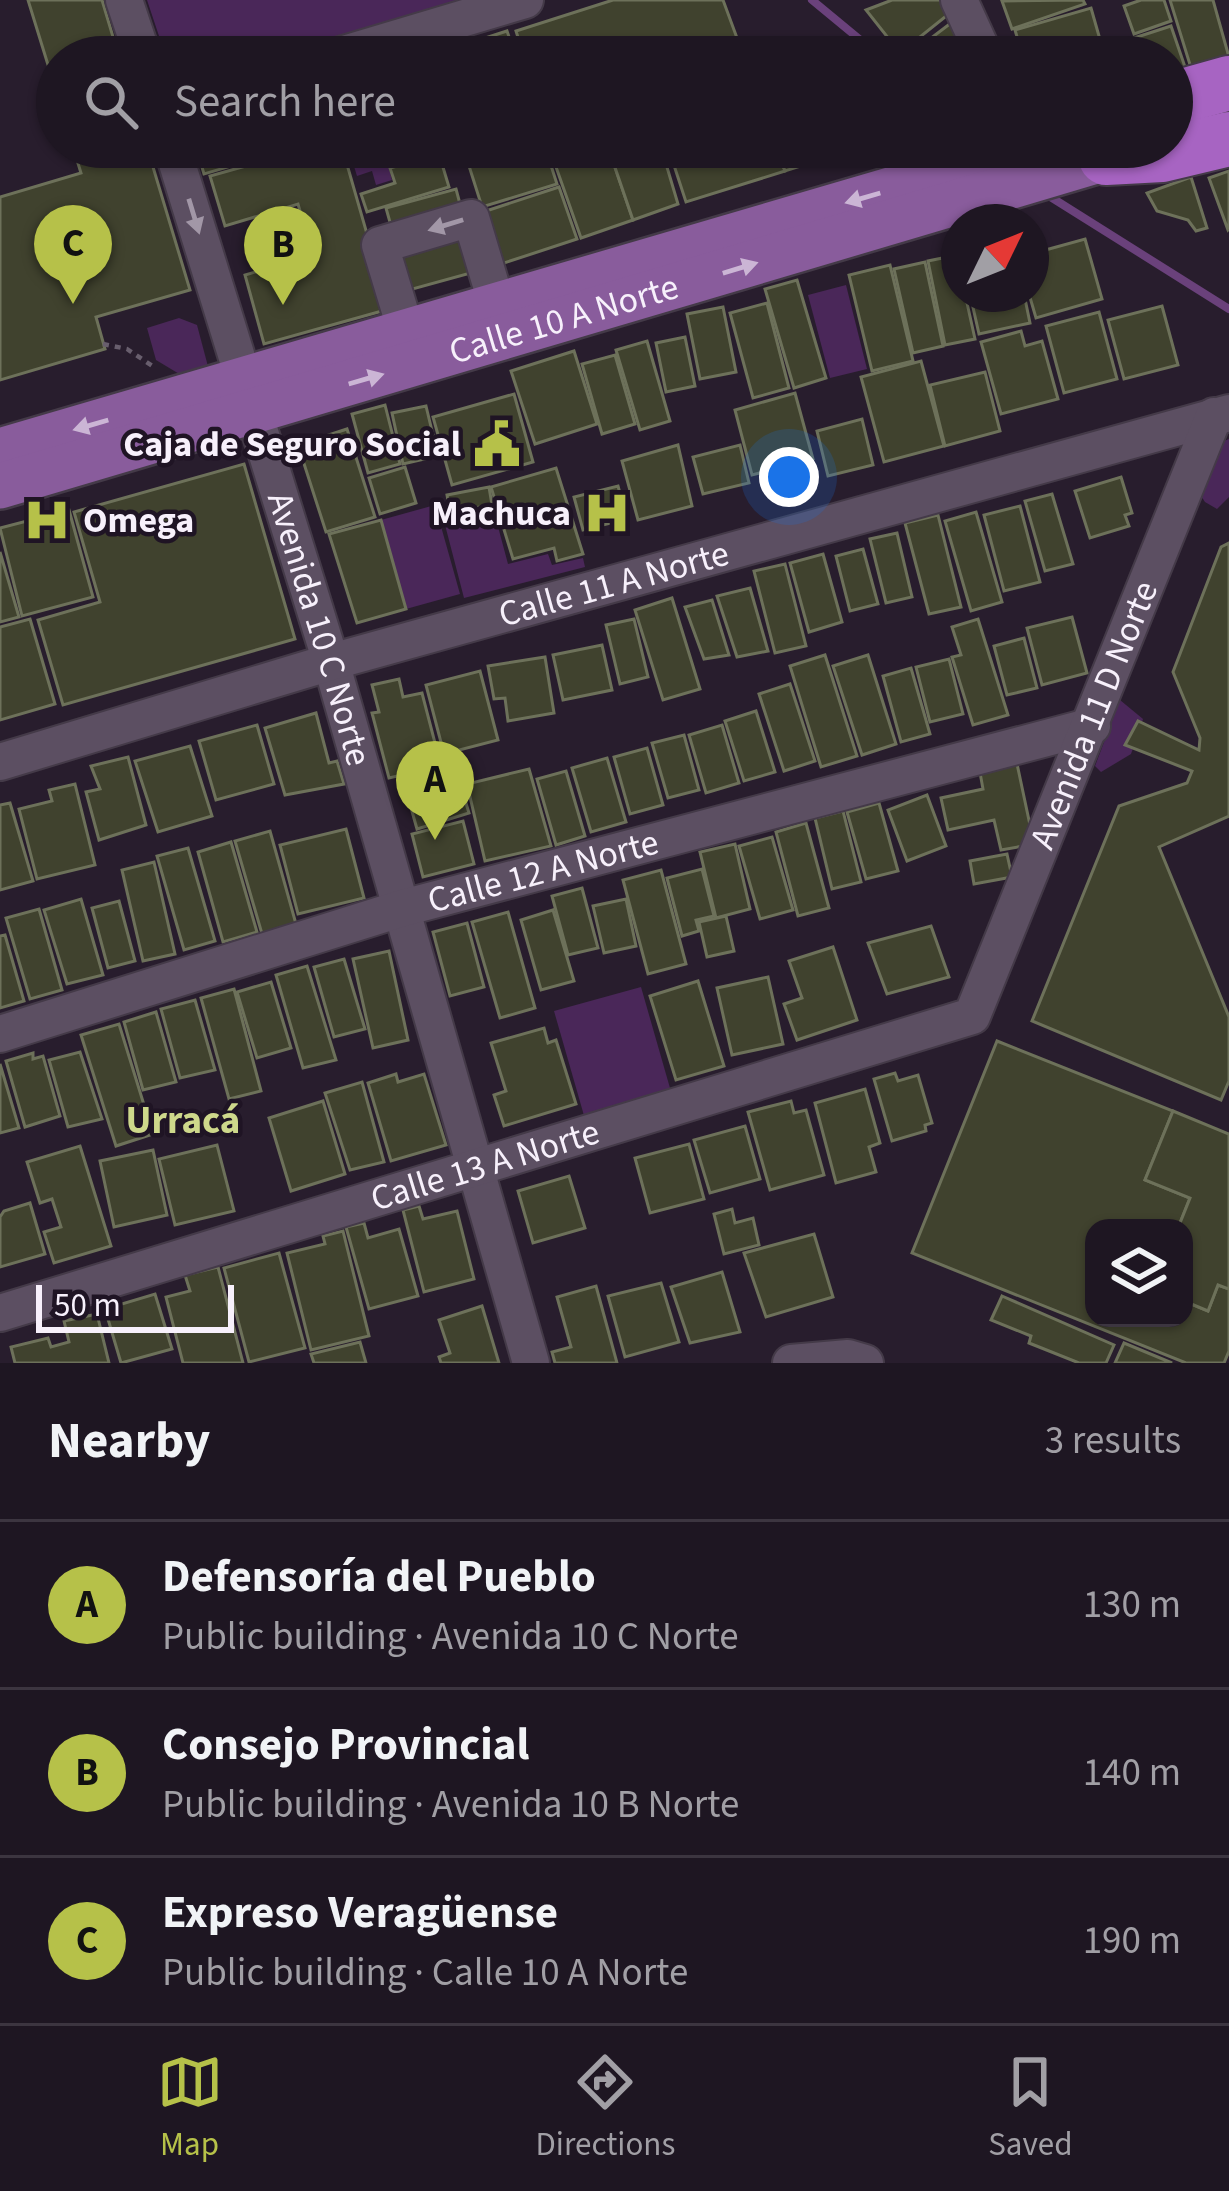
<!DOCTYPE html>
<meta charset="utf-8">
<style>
body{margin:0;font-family:"Source Sans 3",sans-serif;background:#261f2a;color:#f1f3f6}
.controls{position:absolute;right:36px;bottom:36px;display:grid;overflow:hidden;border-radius:24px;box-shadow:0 3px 9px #0004}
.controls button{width:108px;height:108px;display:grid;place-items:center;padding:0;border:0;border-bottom:3px solid #3c3540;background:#1e1622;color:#f1f3f6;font:60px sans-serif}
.compass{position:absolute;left:941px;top:204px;width:108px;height:108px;border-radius:50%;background:#1e1622;box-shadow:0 3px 9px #0004;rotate:47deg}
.scale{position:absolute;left:36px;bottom:30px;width:198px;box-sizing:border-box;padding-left:12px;border:6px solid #f7f0fb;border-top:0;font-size:33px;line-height:42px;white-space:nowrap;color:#f7f0fb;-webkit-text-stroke:9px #1f1424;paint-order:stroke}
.you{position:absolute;left:789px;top:477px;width:42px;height:42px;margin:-30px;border:9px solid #fff;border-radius:50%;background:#1a73e8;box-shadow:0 0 0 18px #1a73e833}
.badge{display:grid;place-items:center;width:78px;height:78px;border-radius:50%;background:#b6c149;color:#111;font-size:39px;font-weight:700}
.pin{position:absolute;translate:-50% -99px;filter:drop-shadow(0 3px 6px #0008)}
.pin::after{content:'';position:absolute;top:63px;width:42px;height:36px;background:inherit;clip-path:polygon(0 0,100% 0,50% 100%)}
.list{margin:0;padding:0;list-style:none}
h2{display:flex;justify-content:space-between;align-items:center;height:156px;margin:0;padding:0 48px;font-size:51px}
h2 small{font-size:39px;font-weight:400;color:#a19fa5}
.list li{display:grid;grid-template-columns:78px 1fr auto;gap:36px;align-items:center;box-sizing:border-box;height:168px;padding:0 48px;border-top:3px solid #3c3540}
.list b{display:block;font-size:45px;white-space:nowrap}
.list p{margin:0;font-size:39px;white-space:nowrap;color:#a19fa5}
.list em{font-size:39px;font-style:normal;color:#a19fa5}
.icon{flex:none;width:66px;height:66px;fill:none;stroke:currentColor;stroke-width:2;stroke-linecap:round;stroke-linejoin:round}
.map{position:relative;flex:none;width:1229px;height:1363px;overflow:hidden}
.search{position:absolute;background:#1e1622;box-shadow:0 3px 9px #0004;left:36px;right:36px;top:36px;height:132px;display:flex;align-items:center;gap:30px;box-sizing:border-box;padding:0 42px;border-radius:66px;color:#a19fa5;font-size:45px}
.sheet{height:660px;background:#1e1622}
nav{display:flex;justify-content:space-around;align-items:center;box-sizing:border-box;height:168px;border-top:3px solid #3c3540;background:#1e1622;font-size:33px;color:#a19fa5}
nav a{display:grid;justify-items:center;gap:6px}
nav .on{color:#b6c149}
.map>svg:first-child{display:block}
</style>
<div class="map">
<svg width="1229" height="1363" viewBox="0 0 1229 1363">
<rect width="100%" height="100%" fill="#281d2d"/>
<g fill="#4a2759">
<polygon points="147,0 465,0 265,57 166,57"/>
<polygon points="348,147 431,147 433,154 389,168 392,180 376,185 372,171 357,176"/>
<polygon points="846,285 867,369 830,378 808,295"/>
<polygon points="179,318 197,325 210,374 191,381 156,360 147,328"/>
<polygon points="1229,439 1229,497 1217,509 1205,502 1197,490 1221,442"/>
<polygon points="435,505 460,594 406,609 381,520"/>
<polygon points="493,508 508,564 548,554 552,565 583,558 585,567 464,598 444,521"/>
<polygon points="1120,700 1143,719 1131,754 1101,772 1095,766"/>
<polygon points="641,987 672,1095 585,1119 554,1011"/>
</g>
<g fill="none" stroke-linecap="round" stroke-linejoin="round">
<g stroke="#6a417b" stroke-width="8">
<polyline points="812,0 881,57"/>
<polyline points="1049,196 1229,309"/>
</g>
</g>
<g fill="#40422e" stroke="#6d715a" stroke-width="3">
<polygon points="28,0 102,0 119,57 57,57 57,94"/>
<polygon points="613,0 723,0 744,57 524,57 516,31"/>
<polygon points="892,0 951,0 955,9 900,53 866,10"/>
<polygon points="1083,0 1085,4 1012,29 1002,1"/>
<polygon points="1141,0 1164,0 1171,21 1134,34 1124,6"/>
<polygon points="1170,0 1213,0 1229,57 1191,68"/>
<polygon points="1091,8 1105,57 1023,57 1015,30"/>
<polygon points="951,23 972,57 912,57 910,54"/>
<polygon points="1171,26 1185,67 1172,71 1172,57 1140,57 1134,38"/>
<polygon points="507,31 516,57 434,57 433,55"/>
<polygon points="819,38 825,57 757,57"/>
<polygon points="73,147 147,147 190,290 96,317 105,349 0,380 0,197 81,173"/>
<polygon points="196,147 296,147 204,174"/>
<polygon points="314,147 342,147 384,293 382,311 264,344 245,275 313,255 298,204 225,226 210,176"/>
<polygon points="463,147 545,147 557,184 482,207"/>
<polygon points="549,147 608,147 633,220 581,238"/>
<polygon points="608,147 661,147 678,204 633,220"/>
<polygon points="668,147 776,147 785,171 686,202"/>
<polygon points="776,147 857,147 858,148 785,171"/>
<polygon points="439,154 449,187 367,212 361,194 395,183 390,168"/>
<polygon points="1229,171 1229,229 1228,230 1209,178"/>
<polygon points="1191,177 1207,228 1196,231 1188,220 1157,211 1147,193"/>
<polygon points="559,187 577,239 501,264 483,212"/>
<polygon points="456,189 478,271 409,290 386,208"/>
<polygon points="1085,239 1102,299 1036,318 1029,294 1031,254"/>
<polygon points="957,255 959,294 965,294 975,339 945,345 928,261"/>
<polygon points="925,262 943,346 913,353 894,269"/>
<polygon points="890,265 913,361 872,371 849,275"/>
<polygon points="797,280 826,378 794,388 765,289"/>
<polygon points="970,294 1024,294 1030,323 979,334"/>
<polygon points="767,303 789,388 753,398 730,313"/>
<polygon points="1162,306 1178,365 1124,379 1108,320"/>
<polygon points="723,307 736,372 700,379 687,314"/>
<polygon points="1099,312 1117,379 1064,393 1046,326"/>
<polygon points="1021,331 1025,346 1042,341 1058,399 1001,414 981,342"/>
<polygon points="685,337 695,386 666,392 656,343"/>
<polygon points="647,341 670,421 640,430 616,350"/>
<polygon points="574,351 597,424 535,444 511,371"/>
<polygon points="615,355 635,424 602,434 582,364"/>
<polygon points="921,361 944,446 884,462 861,377"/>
<polygon points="985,372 1000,431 945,446 930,385"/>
<polygon points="795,393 813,459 752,475 735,410"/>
<polygon points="514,394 533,462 452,485 433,417"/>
<polygon points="385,405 400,464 368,473 352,414"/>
<polygon points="426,406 438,456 403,464 392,413"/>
<polygon points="862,419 873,465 828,476 817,431"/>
<polygon points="347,429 375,517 326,532 298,445"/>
<polygon points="678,445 692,506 638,520 622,461"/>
<polygon points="740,445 749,483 703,494 693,457"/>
<polygon points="244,464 295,639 63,705 38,620 100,602 74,512"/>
<polygon points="405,467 416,503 380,514 369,478"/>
<polygon points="556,468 583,554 557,561 554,548 513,559 491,487"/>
<polygon points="1121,477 1132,513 1125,515 1129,526 1090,538 1075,491"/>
<polygon points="618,486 627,519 583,530 574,497"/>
<polygon points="489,487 492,505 450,512 447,495"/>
<polygon points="1052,494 1073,564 1045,571 1025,501"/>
<polygon points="1020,506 1040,582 1004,591 984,515"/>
<polygon points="69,510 93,597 22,616 0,528"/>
<polygon points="976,512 1002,602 971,611 945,521"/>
<polygon points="938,515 961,607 929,614 905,523"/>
<polygon points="381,520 406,609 357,623 329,534"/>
<polygon points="897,533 912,597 886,603 870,539"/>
<polygon points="1229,543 1229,816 1159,847 1229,1017 1229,1081 1221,1100 1032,1021 1119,806 1187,783 1192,771 1125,745 1138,721 1199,750 1200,738 1173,672 1221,547"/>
<polygon points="863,549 878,604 850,611 836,556"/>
<polygon points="0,552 19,617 0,622"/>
<polygon points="823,554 842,622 809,632 790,563"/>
<polygon points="785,564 806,646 775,653 754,571"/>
<polygon points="750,588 768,651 737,657 717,596"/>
<polygon points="672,598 700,689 663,700 635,610"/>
<polygon points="712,600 729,655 704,659 685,607"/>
<polygon points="1072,617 1087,673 1042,685 1027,628"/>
<polygon points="30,619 55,704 0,720 0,627"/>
<polygon points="634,619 648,677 620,684 606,625"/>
<polygon points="978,619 1008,715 973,725 952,657 961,655 952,627"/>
<polygon points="1024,638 1037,688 1007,695 994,646"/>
<polygon points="602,645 612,690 563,700 553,655"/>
<polygon points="825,655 857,756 821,767 790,666"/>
<polygon points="868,655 896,744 862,755 833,666"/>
<polygon points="545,657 554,713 508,721 505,698 494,699 488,666"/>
<polygon points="949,659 963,714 930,722 916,667"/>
<polygon points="911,668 930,734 901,742 883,676"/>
<polygon points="480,671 498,740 444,754 426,685"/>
<polygon points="399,679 403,697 422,693 441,766 389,778 372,713 379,712 372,685"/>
<polygon points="790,684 815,761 784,771 759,694"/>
<polygon points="756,711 775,772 744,781 725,721"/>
<polygon points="316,713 329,763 337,761 344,784 285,795 265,728"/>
<polygon points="257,725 274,784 216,800 199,741"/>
<polygon points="722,725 739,783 706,793 689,735"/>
<polygon points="684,735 699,790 668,798 652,743"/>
<polygon points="190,746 212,816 158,832 135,761"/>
<polygon points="647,748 663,805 630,814 614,757"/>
<polygon points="128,757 146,825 99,840 86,792 100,789 91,766"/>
<polygon points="607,758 626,822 591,832 572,768"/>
<polygon points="1016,759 1034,844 1001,850 994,820 948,830 941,798 983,789 979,767"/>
<polygon points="529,769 551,846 485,861 467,784"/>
<polygon points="566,771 585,836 556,845 537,779"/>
<polygon points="457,774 469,813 417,829 406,790"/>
<polygon points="75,784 95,865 37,879 19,809 52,801 49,790"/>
<polygon points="927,795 946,846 907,861 888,810"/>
<polygon points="10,803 33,881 0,890 0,805"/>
<polygon points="879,803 898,871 866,879 847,812"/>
<polygon points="843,811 861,882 832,889 815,818"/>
<polygon points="463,821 474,864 423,877 412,834"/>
<polygon points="806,823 829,908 798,916 776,832"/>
<polygon points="346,829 364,898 298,914 280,845"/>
<polygon points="270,831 296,924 262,934 235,841"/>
<polygon points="772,837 793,910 760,919 739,846"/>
<polygon points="231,842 257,932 223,942 198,852"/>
<polygon points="735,844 750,909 716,918 700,852"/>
<polygon points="188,848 215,941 184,950 157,856"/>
<polygon points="1007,854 1012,877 974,884 970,861"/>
<polygon points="154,862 175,954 143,961 122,870"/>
<polygon points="702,869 714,916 696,920 699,931 682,936 667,878"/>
<polygon points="661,870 686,964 648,974 623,880"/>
<polygon points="582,888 598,948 568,955 552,896"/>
<polygon points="81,899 103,975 67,984 44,910"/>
<polygon points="626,899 636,946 604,953 593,906"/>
<polygon points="119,901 135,961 108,968 92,908"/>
<polygon points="39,909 62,990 30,999 6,918"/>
<polygon points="553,910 574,981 541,990 521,920"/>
<polygon points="508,912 535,1008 500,1018 472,922"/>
<polygon points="726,916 734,951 707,957 699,922"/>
<polygon points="467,923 484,987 450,996 433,932"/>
<polygon points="931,926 949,977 887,994 868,943"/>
<polygon points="5,935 24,1001 0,1008 0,936"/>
<polygon points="833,947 857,1020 797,1040 784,1004 802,998 789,961"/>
<polygon points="389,951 408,1040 373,1048 353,959"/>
<polygon points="344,959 365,1029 334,1037 314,967"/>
<polygon points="307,966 336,1060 303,1068 276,975"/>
<polygon points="768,977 783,1044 732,1055 717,988"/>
<polygon points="698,981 724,1066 676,1080 650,996"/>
<polygon points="271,982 291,1048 257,1058 237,992"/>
<polygon points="234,989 261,1091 229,1099 201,998"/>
<polygon points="195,1000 215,1070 180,1078 161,1009"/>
<polygon points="156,1012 176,1082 143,1090 124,1022"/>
<polygon points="119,1024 153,1134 116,1146 81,1035"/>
<polygon points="544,1028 548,1043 556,1040 576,1104 504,1126 494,1095 506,1091 491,1043"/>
<polygon points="997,1041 1173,1111 1145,1180 1190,1198 1178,1228 1094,1228 1094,1318 1184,1318 1184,1301 1208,1311 1218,1285 1229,1289 1229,1351 1224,1363 1186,1363 912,1253"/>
<polygon points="80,1052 102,1119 68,1127 49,1060"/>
<polygon points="33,1053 33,1059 43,1056 60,1116 25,1127 6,1061"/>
<polygon points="0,1064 19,1128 0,1133"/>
<polygon points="895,1073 898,1081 918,1075 932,1123 925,1125 926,1131 892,1141 874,1079"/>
<polygon points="396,1074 398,1082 424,1074 446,1145 391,1161 368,1083"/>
<polygon points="362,1082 384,1162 350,1170 325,1093"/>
<polygon points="865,1089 880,1143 869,1147 876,1172 836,1183 815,1103"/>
<polygon points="323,1101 345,1174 291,1191 269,1118"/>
<polygon points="791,1101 794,1113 806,1110 824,1175 770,1190 748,1112"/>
<polygon points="1173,1111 1229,1134 1229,1289 1218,1285 1208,1311 1184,1301 1184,1228 1178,1228 1190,1198 1145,1180"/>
<polygon points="745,1126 760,1179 710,1193 694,1140"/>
<polygon points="689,1144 704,1199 650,1213 635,1158"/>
<polygon points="217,1145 234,1211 175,1225 159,1159"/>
<polygon points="80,1146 111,1246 54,1263 44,1232 61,1227 52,1199 40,1203 27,1162"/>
<polygon points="153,1150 167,1215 114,1227 100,1161"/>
<polygon points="569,1176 585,1228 533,1243 518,1191"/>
<polygon points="30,1203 45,1254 0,1267 0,1217 4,1211"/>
<polygon points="419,1206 423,1219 457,1211 474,1279 424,1292 403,1210"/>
<polygon points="732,1209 735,1223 753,1218 759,1245 724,1254 714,1214"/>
<polygon points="364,1223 368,1238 399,1229 418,1296 369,1309 346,1227"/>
<polygon points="343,1231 369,1336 311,1350 287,1253 325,1244 323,1236"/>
<polygon points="814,1234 833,1297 766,1317 744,1253"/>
<polygon points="279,1253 305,1348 249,1362 224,1268"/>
<polygon points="218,1267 243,1363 183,1363 166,1297 190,1291 185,1275"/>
<polygon points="722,1272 740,1332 690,1343 671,1287"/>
<polygon points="661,1283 679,1342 625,1357 608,1296"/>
<polygon points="596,1286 617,1363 555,1363 552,1352 571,1347 557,1297"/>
<polygon points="155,1294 172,1349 121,1363 105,1309"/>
<polygon points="1002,1296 1114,1345 1106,1363 1079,1363 1029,1343 1031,1336 991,1320"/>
<polygon points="482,1306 499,1363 441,1363 439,1357 450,1353 439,1320"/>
<polygon points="97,1314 109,1363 15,1363 11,1347 48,1338 51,1347 69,1342 64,1321"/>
<polygon points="360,1342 366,1363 314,1363 311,1354"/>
<polygon points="1124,1343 1172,1363 1115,1363"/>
</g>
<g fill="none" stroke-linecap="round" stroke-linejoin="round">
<defs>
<g id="minor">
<polyline points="124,0 143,57"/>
<polyline points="959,0 985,57"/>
<polyline points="334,57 525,0"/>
<path id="s1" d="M172 147 331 662 531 1363"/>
<polyline points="406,331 380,245 471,218 497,305"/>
<path id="s2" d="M0 762 331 662 1229 413"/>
<path id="s3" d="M0 1034 403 908 1092 726"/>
<path id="s4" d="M0 1313 972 1016 1214 416"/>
<polyline points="791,1363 848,1358 865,1363"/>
</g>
<g id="major">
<polyline points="0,451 999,158"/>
<path id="s5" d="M0 486 1106 158 1128 147"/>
</g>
<g id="highway">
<polyline points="1172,99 1229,83"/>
<polyline points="1106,158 1162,155 1229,139"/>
</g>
</defs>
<use href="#minor" stroke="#443a48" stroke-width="40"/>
<use href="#major" stroke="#443a48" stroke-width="50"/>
<use href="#highway" stroke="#443a48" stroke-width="58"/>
<polyline stroke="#685e6d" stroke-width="4.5" stroke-dasharray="6 6" stroke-linecap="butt" points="103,344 127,349 154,367"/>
<use href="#minor" stroke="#5c4f62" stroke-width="36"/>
<use href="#major" stroke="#895c9c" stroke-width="45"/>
<use href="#highway" stroke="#a764c2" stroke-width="54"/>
</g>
<defs><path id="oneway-solid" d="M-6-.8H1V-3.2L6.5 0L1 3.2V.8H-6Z" transform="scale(3)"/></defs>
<g fill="#cbb5d5">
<use href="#oneway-solid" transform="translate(863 198) rotate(164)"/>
<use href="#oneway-solid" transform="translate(740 268) rotate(-17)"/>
<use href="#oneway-solid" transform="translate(366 379) rotate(-16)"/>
<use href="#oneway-solid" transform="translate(91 425) rotate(164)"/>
</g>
<g fill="#a297a7">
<use href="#oneway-solid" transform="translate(194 216) rotate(73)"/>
<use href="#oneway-solid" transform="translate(446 225) rotate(163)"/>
</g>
<defs>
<symbol id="civic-bare" viewBox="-9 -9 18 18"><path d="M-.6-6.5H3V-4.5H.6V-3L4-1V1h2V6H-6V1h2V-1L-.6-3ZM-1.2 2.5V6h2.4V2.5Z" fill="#b6c149" stroke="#1f1424" stroke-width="2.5" paint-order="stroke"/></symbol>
<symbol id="hospital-bare" viewBox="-9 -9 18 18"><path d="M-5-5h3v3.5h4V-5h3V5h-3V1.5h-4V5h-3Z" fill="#b6c149" stroke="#1f1424" stroke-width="2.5" paint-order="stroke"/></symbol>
</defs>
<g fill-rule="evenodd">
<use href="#civic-bare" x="464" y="411" width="66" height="66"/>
<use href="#hospital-bare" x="574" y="480" width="66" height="66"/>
<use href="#hospital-bare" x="14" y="487" width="66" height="66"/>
</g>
<g text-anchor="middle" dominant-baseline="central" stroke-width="9" stroke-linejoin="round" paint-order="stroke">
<g font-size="36" fill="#f7f0fb" stroke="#1f1424">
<text stroke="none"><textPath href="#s5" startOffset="588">Calle 10 A Norte</textPath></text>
<text stroke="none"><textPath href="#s2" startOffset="639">Calle 11 A Norte</textPath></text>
<text stroke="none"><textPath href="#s1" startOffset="504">Avenida 10 C Norte</textPath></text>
<text stroke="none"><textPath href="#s4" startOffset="1341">Avenida 11 D Norte</textPath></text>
<text stroke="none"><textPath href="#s3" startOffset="567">Calle 12 A Norte</textPath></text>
<text stroke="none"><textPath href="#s4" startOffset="507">Calle 13 A Norte</textPath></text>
</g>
<g font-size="36" font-weight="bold" fill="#f7f0fb" stroke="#1f1424" text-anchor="end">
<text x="461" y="444">Caja de Seguro Social</text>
<text x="571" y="513">Machuca</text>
<text x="83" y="520" text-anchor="start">Omega</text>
</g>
<g font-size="39" font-weight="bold" fill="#ced88b" stroke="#1f1424">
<text x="183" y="1121">Urracá</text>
</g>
</g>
</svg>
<div class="controls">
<button><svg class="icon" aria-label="layers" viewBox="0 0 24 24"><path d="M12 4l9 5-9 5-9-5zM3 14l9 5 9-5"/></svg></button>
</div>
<svg class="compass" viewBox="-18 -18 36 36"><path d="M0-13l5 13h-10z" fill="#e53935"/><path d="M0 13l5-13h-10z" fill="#a19fa5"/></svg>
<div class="scale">50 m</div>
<div class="you"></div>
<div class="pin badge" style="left:435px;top:840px">A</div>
<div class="pin badge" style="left:283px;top:305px">B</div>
<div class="pin badge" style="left:73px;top:304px">C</div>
<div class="search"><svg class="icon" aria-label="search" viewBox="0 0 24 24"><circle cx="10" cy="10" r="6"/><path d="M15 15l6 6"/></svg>Search here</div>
</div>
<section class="sheet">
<h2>Nearby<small>3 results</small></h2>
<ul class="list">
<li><span class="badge">A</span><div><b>Defensoría del Pueblo</b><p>Public building · Avenida 10 C Norte</p></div><em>130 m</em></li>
<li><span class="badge">B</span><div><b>Consejo Provincial</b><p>Public building · Avenida 10 B Norte</p></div><em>140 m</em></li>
<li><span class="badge">C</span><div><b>Expreso Veragüense</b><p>Public building · Calle 10 A Norte</p></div><em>190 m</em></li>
</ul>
</section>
<nav>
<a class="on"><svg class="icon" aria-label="map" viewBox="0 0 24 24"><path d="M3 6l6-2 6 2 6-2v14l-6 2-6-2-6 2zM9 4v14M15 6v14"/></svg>Map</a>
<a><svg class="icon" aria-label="directions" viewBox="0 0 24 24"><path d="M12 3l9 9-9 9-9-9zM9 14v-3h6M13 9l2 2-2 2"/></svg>Directions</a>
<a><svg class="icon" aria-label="saved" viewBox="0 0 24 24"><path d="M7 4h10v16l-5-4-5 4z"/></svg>Saved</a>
</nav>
